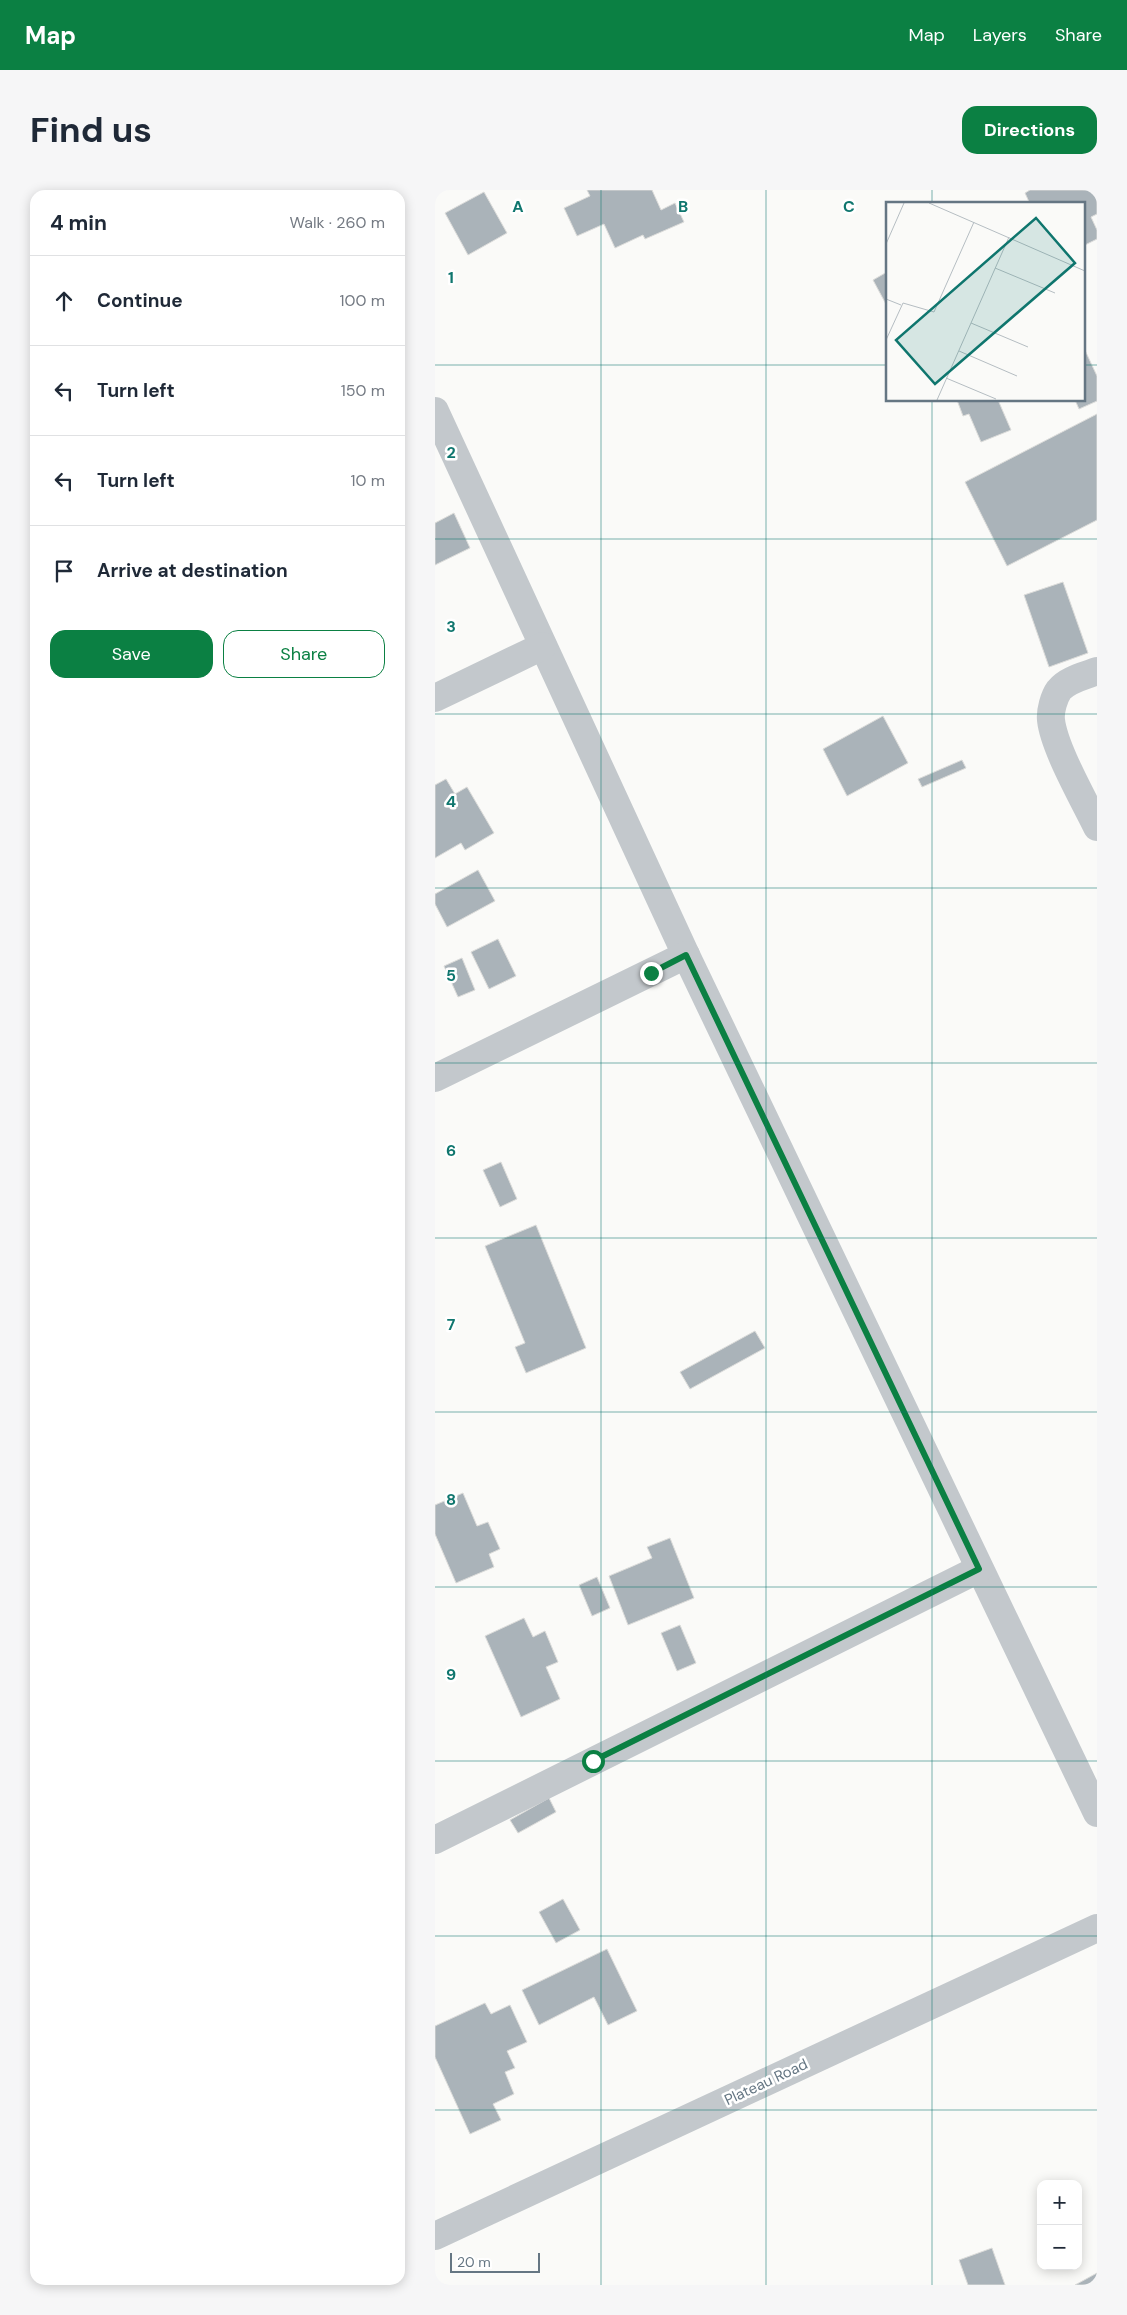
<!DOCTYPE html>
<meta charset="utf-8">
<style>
body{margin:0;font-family:"DM Sans",sans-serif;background:#f6f6f7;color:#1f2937}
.controls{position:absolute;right:15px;bottom:15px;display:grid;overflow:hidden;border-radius:10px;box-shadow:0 2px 12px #0003}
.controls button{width:45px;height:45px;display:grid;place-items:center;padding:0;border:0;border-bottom:1px solid #e0e1e3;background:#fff;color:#1f2937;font:25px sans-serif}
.scale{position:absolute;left:15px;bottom:12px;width:90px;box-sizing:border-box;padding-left:5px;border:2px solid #657683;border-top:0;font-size:14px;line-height:18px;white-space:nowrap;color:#657683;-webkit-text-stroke:4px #fff;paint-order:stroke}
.stop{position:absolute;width:15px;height:15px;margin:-11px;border:4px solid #0b8043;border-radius:50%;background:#fff}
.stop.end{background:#0b8043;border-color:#fff;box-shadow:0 1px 5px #0008}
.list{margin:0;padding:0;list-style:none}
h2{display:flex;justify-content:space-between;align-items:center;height:65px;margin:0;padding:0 20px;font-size:21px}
h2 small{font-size:16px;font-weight:400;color:#747a83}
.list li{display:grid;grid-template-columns:32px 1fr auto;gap:15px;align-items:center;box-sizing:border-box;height:90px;padding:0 20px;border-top:1px solid #e0e1e3}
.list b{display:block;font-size:19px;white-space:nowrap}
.list em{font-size:16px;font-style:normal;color:#747a83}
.actions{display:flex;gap:10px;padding:15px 20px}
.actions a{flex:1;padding:11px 0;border:1px solid #0b8043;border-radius:15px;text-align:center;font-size:18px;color:#0b8043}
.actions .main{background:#0b8043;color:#fff}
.icon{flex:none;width:28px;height:28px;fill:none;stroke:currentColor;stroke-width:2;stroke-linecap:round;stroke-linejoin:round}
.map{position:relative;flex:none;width:662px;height:2095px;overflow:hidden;border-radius:15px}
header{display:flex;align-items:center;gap:30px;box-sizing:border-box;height:70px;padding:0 25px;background:#0b8043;color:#fff}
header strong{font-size:24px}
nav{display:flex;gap:28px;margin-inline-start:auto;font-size:18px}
.intro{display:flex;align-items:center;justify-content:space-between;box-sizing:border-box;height:120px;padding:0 30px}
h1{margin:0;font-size:35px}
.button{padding:12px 22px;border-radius:15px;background:#0b8043;color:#fff;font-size:18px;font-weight:700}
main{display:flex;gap:30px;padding:0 30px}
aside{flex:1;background:#fff;border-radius:15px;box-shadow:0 2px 12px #0003}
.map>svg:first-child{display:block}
</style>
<header>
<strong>Map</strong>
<nav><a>Map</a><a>Layers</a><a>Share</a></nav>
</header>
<div class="intro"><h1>Find us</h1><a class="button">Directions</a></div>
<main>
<aside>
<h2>4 min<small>Walk · 260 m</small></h2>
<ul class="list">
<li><svg class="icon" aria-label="ahead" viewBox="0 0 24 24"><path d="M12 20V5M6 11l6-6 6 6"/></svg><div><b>Continue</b></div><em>100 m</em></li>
<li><svg class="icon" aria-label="left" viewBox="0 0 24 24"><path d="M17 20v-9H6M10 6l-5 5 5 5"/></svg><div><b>Turn left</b></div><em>150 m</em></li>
<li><svg class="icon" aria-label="left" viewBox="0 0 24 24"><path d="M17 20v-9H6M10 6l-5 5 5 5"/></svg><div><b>Turn left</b></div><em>10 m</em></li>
<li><svg class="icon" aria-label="arrive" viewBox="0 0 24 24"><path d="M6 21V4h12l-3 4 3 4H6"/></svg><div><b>Arrive at destination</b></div></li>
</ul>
<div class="actions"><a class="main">Save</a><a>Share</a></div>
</aside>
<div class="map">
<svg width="662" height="2095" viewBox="0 0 662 2095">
<rect width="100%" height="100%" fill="#fafaf8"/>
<g fill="#aab3b9" stroke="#dcdcda">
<polygon points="152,0 217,0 226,20 240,13 249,32 210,49 208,45 180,58 169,34 142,46 129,18 155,6"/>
<polygon points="595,0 662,0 662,24 656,27 662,40 662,49 648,56 648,14 595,14 590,3"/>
<polygon points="49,2 72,43 33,65 10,23"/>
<polygon points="452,82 452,116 438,90"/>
<polygon points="648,156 662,186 662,211 644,219 640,210 648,210"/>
<polygon points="522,210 563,210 576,240 546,252 534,224 528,226"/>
<polygon points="662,224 662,330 572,376 530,292"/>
<polygon points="19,323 35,358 0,375 0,333"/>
<polygon points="628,392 653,463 614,477 589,405"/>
<polygon points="448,526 473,573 412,606 388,559"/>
<polygon points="527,570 531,578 487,597 483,589"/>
<polygon points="11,589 20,604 32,597 59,643 30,660 26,653 0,668 0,595"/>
<polygon points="43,680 60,711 12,737 0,714 0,704"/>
<polygon points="63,749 81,786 54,799 36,762"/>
<polygon points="27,768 40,800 23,807 9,776"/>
<polygon points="66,972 82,1009 65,1017 48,980"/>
<polygon points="101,1035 151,1158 91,1183 80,1157 90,1153 50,1056"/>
<polygon points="320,1141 330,1158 255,1199 245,1182"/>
<polygon points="28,1303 42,1336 53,1332 65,1359 54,1364 59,1377 21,1393 0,1344 0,1315"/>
<polygon points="235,1348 259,1408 193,1435 174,1386 217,1368 212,1357"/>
<polygon points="162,1387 175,1418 157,1426 144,1395"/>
<polygon points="89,1428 98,1447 110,1441 123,1472 111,1477 125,1509 86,1527 50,1446"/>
<polygon points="245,1435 261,1473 242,1481 226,1443"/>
<polygon points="114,1608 121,1622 83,1643 75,1630"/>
<polygon points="128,1709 145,1740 121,1753 104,1722"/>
<polygon points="172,1759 202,1821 173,1835 159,1807 104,1835 87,1800"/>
<polygon points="50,1813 56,1824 75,1815 92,1852 72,1861 80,1878 70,1882 79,1904 58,1914 66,1930 35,1944 0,1867 0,1836"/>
<polygon points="557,2058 570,2095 533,2095 524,2070"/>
<polygon points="662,2083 662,2095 640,2095"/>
</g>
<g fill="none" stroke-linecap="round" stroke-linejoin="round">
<g stroke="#c3c8cc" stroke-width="28">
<polyline points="0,221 251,765 662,1623"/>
<path d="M662 481C650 486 633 489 624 500 619 507 615 521 616 530 619 558 649 610 662 637"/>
<polyline points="0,508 108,456"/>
<polyline points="0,888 251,765"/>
<polyline points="0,1650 544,1379"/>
</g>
<polyline stroke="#c3c8cc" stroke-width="28" points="0,2046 662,1738"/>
</g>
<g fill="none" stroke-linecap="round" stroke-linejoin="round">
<polyline stroke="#0b8043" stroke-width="6" points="158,1571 544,1379 251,765 216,783"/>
</g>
<path fill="none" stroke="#0f766e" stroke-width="1" stroke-opacity="0.55" d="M166 0V2095M331 0V2095M497 0V14M0 175H452M648 175H662M497 210V2095M0 349H662M0 524H662M0 698H662M0 873H662M0 1048H662M0 1222H662M0 1397H662M0 1571H662M0 1746H662M0 1920H662"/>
<g text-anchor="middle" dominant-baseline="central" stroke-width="5" stroke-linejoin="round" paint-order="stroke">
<g font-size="15" fill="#657683" stroke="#fff">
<text transform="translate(331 1892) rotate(-25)">Plateau Road</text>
</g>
</g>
<g transform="translate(451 12)">
<rect width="199" height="199" fill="#fafaf8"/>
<path fill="none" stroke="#b5bdc2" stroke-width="1" d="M43 1 199 69M0 42 18 1M109 66 169 91M0 97 15 103M85 121 142 145M0 138 17 101 48 110 88 20M73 149 131 174M60 176 110 197M51 198 123 35"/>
<path fill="#0f766e" fill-opacity="0.15" stroke="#0f766e" stroke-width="2.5" d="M150 16 189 61 49 182 10 138Z"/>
<rect width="199" height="199" fill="none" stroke="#657683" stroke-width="2.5"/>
</g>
<g font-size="16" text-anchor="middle" font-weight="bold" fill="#0f766e" stroke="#fff" stroke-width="5" stroke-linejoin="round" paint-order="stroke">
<text x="83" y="22">A</text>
<text x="248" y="22">B</text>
<text x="414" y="22">C</text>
<text x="16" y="93">1</text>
<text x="16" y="268">2</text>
<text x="16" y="442">3</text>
<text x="16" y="617">4</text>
<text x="16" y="791">5</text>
<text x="16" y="966">6</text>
<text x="16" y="1140">7</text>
<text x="16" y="1315">8</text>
<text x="16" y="1490">9</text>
</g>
</svg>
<div class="controls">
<button>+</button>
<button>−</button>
</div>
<div class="scale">20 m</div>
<div class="stop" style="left:158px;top:1571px"></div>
<div class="stop end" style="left:216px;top:783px"></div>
</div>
</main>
